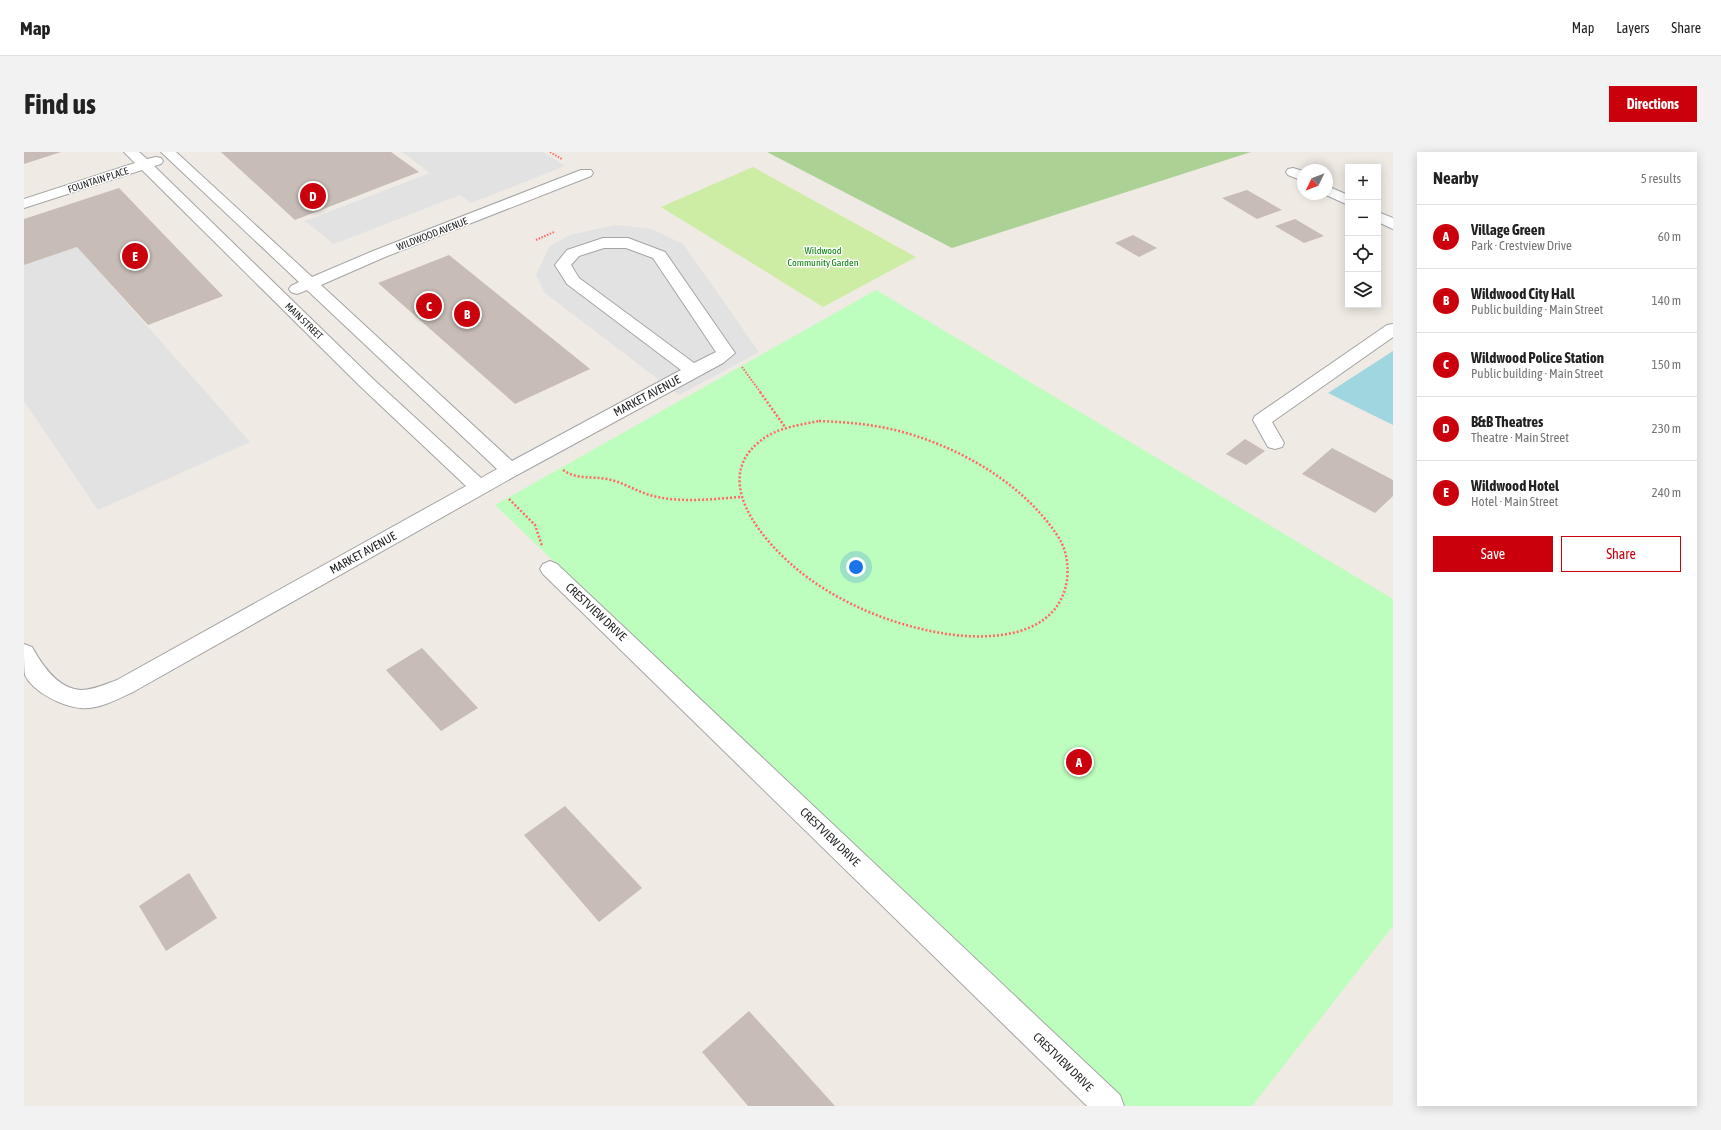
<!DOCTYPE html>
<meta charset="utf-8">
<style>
body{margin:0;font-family:"Asap Condensed",sans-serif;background:#f2f2f2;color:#222}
.controls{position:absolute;right:12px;top:12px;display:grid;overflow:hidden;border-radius:0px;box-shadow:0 2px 10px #0003}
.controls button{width:36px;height:36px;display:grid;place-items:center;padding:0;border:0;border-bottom:1px solid #e0e0e0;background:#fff;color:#222;font:20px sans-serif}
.compass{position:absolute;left:1273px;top:12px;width:36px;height:36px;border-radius:50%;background:#fff;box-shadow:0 2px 10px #0003;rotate:227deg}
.you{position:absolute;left:832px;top:415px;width:14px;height:14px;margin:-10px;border:3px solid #fff;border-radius:50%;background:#1a73e8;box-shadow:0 0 0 6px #1a73e833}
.badge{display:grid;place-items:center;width:26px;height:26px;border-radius:50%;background:#cb000d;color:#fff;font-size:13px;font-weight:700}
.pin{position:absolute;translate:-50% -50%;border:2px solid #fff;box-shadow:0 1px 4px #0006}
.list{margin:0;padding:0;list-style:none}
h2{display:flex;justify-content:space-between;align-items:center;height:52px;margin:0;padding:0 16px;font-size:17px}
h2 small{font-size:13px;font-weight:400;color:#767676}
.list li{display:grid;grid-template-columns:26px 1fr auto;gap:12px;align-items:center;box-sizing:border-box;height:64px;padding:0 16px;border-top:1px solid #e0e0e0}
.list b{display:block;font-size:15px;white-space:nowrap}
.list p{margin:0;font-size:13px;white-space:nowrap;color:#767676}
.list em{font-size:13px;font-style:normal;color:#767676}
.actions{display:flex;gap:8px;padding:12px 16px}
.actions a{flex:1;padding:9px 0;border:1px solid #cb000d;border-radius:0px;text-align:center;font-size:14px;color:#cb000d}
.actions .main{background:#cb000d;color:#fff}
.icon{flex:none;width:22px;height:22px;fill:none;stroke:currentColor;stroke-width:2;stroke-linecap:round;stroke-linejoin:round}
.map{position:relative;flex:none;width:1369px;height:954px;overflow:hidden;border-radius:0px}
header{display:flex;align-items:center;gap:24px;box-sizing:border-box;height:56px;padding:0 20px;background:#fff;border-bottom:1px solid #e0e0e0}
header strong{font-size:19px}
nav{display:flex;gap:22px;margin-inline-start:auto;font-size:14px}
.intro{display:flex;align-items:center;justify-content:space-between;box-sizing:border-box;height:96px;padding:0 24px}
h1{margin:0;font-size:28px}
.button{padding:10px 18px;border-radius:0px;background:#cb000d;color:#fff;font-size:14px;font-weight:700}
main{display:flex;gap:24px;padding:0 24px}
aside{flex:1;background:#fff;border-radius:0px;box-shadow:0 2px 10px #0003}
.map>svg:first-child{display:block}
</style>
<header>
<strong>Map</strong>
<nav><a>Map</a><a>Layers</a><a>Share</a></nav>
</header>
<div class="intro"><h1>Find us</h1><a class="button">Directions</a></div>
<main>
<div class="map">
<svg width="1369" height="954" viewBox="0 0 1369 954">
<rect width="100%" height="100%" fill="#efeae3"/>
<polygon fill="#cdeda5" points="729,15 892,105 799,155 637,55"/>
<polygon fill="#abd195" points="743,0 1227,0 928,96"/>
<polygon fill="#bdfdbe" points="852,138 1369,447 1369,774 1228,954 1101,954 471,353"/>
<g fill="#e2e2e2">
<polygon points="378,0 519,0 541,14 447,51 436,43 310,92 281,69 406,21"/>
<polygon points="591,73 628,77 659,92 735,200 655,243 521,141 512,123 525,95 546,83"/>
<polygon points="53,95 226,290 74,358 0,249 0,113"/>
</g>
<polygon fill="#a0d6e0" points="1369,199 1369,273 1304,241"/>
<g fill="#c7bcb6">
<polygon points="0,0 37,0 0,12"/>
<polygon points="197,0 367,0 395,20 271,68"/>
<polygon points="95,36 199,144 124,173 53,95 0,113 0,67"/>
<polygon points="1223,38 1258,58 1233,67 1198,46"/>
<polygon points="1271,67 1300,84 1280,91 1251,74"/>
<polygon points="1109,83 1133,96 1115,105 1091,91"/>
<polygon points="425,103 566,217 491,252 354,131"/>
<polygon points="1221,287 1241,299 1222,313 1202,302"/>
<polygon points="1308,296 1369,328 1369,344 1351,361 1278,322"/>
<polygon points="398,496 454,556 417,579 362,518"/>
<polygon points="541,654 618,736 575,770 500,683"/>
<polygon points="165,721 193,766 142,799 115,754"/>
<polygon points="725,859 811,954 724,954 678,900"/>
</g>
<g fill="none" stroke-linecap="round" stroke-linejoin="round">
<defs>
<g id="minor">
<path d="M100 0H115L123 7 132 5 137 6 139 9 137 12 130 14 349 227 457 326 473 317 283 138 273 142 267 140 265 137 267 134 275 130 137 0H152L288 125 349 99 557 18H567L569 21 567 24 361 105 297 133 488 309 657 218 543 132 531 113 543 98 579 86H604L641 100 711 201 699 211 493 323 109 540C94 547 74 558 57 556 39 555 9 540 1 523 0 515 0 500 0 492L8 495C18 513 34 537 57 538 69 538 82 532 93 528L442 334 337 235 118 18 0 56V47L111 11ZM580 96H602L629 106 692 200 670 211 555 126 547 113 555 104Z"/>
<polygon points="1269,16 1279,19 1279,29 1264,23 1262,20 1264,17"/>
<polygon points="1303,34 1324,43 1324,53 1300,42 1303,42"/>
<polygon points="1354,60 1369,66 1369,77 1354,70"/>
<polygon points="1369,172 1369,185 1248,270 1260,291 1258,295 1251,297 1244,295 1229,268 1231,264 1363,173"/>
<polygon points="526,409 533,412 1096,943 1100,954 1063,954 519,422 516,417 519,412"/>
</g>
</defs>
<use href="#minor" stroke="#a5a5a5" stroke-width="2"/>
<g stroke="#ff6a64" stroke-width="2" stroke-dasharray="1.5 1.5" stroke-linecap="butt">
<polyline points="526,0 538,7"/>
<polyline points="512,88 530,80"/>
<polyline points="718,215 737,241"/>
</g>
<g stroke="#ff6a64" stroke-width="2.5" stroke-dasharray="2 2" stroke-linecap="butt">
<polyline points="736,240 761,275"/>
<path d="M795 269C821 270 846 272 871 278 932 293 998 330 1033 383 1042 396 1045 412 1043 428 1034 487 963 489 917 481 871 473 825 455 787 428 750 402 682 333 735 290 751 276 775 273 795 269Z"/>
<path d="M539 318C553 328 567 324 583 327 599 330 613 340 629 344 658 351 688 347 717 345"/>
<polyline points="485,347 511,373 518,394"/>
</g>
<use href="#minor" fill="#fff" fill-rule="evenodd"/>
</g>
<g text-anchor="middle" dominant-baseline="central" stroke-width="3" stroke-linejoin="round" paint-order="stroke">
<g font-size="10" fill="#1e1e1e" stroke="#fff">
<text transform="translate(74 28) rotate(-18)">FOUNTAIN PLACE</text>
<text transform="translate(408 82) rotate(-21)">WILDWOOD AVENUE</text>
<text transform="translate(280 169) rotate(44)">MAIN STREET</text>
</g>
<g font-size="10" fill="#048307" stroke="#fff">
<text x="799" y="98">Wildwood<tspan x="799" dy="12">Community Garden</tspan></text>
</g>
<g font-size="12" fill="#1e1e1e" stroke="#fff">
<text transform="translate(623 244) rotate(-28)">MARKET AVENUE</text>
<text transform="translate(339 401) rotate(-29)">MARKET AVENUE</text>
<text transform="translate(572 460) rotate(43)">CRESTVIEW DRIVE</text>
<text transform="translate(806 685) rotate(44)">CRESTVIEW DRIVE</text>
<text transform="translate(1039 910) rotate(44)">CRESTVIEW DRIVE</text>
</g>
</g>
</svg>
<div class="controls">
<button>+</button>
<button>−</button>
<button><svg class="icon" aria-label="locate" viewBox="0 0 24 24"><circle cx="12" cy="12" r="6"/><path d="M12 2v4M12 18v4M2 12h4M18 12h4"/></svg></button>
<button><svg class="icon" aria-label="layers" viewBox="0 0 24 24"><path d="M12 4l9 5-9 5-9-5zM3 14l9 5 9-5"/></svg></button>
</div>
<svg class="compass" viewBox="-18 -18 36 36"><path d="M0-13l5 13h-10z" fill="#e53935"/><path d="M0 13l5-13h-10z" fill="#767676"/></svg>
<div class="you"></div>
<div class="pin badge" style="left:1055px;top:610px">A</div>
<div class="pin badge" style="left:443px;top:162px">B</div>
<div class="pin badge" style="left:405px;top:154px">C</div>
<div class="pin badge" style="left:289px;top:44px">D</div>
<div class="pin badge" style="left:111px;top:104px">E</div>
</div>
<aside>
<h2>Nearby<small>5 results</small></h2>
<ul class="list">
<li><span class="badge">A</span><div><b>Village Green</b><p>Park · Crestview Drive</p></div><em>60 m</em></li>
<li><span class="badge">B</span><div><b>Wildwood City Hall</b><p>Public building · Main Street</p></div><em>140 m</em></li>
<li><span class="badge">C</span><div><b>Wildwood Police Station</b><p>Public building · Main Street</p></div><em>150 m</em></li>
<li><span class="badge">D</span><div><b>B&amp;B Theatres</b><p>Theatre · Main Street</p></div><em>230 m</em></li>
<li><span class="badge">E</span><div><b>Wildwood Hotel</b><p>Hotel · Main Street</p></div><em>240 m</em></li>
</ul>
<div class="actions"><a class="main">Save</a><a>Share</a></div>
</aside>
</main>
